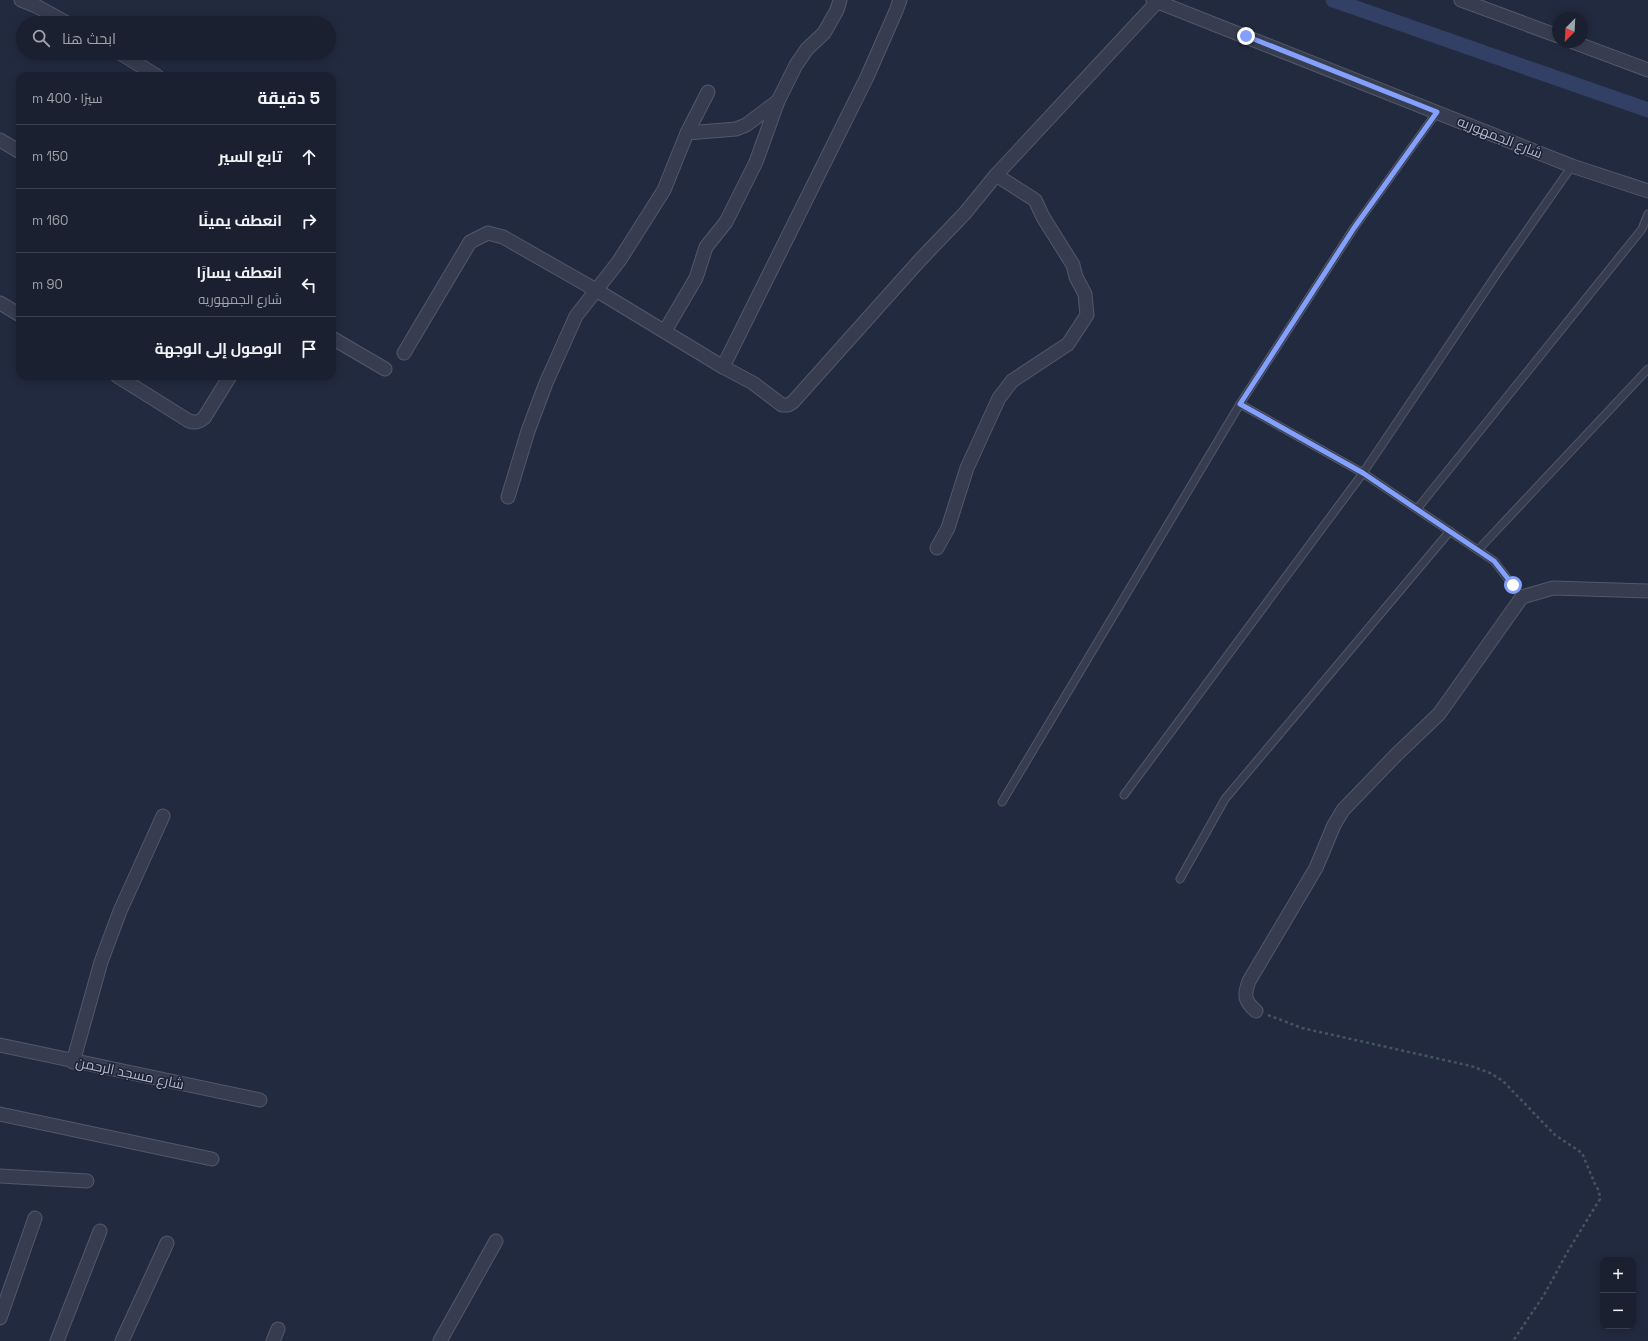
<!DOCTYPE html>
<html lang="ar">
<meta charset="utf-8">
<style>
body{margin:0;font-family:"Space Grotesk",Cairo,sans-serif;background:#272d3b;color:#f1f3f6;direction:rtl}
.controls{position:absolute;right:12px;bottom:12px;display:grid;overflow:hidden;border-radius:8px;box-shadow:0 2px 10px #0003}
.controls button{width:36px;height:36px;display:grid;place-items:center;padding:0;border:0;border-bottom:1px solid #383e4b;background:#1a202f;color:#f1f3f6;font:20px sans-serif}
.compass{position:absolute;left:1552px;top:12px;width:36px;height:36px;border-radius:50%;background:#1a202f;box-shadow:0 2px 10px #0003;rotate:204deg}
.stop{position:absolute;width:12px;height:12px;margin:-9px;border:3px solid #83a0fe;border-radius:50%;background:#fff}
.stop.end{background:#83a0fe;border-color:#fff;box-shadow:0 1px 4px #0008}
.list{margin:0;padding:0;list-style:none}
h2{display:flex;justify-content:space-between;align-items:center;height:52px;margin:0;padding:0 16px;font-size:17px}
h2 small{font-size:13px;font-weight:400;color:#9fa3aa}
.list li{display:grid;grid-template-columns:26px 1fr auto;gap:12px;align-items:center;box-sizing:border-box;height:64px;padding:0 16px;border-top:1px solid #383e4b}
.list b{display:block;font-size:15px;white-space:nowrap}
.list p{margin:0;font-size:13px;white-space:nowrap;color:#9fa3aa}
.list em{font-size:13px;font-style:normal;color:#9fa3aa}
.icon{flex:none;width:22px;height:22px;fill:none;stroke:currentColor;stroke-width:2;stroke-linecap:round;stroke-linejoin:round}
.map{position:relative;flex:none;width:1648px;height:1341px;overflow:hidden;direction:ltr}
.search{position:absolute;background:#1a202f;box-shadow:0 2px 10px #0003;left:16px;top:16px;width:320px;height:44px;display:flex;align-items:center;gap:10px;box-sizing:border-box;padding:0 14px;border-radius:22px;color:#9fa3aa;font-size:15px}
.panel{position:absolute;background:#1a202f;box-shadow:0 2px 10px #0003;left:16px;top:72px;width:320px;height:308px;border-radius:12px;direction:rtl}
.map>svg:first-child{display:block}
</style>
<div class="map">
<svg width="1648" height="1341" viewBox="0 0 1648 1341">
<rect width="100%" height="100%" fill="#222a3f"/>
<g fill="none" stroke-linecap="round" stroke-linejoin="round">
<polyline stroke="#334065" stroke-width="15" points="1333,0 1648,110"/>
<defs>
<g id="service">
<polyline points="1240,404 1363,473 1494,561 1522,597"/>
<polyline points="1417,509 1642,229 1648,214"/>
<polyline points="1478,550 1648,369"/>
<polyline points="1124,795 1363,473 1500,269 1572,166"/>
<polyline points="1002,802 1240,404 1354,228 1437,112"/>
<polyline points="1180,879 1225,799 1450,531"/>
</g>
<g id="minor">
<polyline points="21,0 36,6 67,23"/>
<polyline points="1153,0 1572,166 1648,191"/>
<polyline points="1461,0 1558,36"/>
<polyline points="1573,42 1648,70"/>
<polyline points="120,53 157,76"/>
<polyline points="687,133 736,129 746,125 778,101"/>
<polyline points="0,140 20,152"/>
<polyline points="0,303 20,315"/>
<polyline points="665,331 696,278 706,247 726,222 756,162 778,101 796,65 807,49 824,33 837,10 840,0"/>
<polyline points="332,338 385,369"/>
<polyline points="404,353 470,242 488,233 503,237 596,290 723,367 753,383 782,405 788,405 793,402 920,260 965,213 996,175 1159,0"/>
<polyline points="723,367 867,77 896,11 900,0"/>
<path d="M117 376 189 421C196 423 199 422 204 418L230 376"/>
<polyline points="508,497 528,431 546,383 576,316 619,261 664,190 687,133 708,92"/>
<polyline points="937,548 948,528 967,468 999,398 1012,381 1068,344 1087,315 1085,294 1076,277 1073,265 1043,217 1035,200 996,175"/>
<path d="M1256 1011C1244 1001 1244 995 1249 981L1316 868 1334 825 1343 810 1396 755 1439 714 1522 597 1553 588 1648 591"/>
<polyline points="0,1045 260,1100"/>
<polyline points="73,1062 101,962 120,911 163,816"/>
<polyline points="0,1114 212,1159"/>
<polyline points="0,1176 87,1181"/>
<polyline points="0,1318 35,1218"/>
<polyline points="57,1341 100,1231"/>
<polyline points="122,1341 167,1243"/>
<polyline points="273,1341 278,1329"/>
<polyline points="440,1341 496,1241"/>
</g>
</defs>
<use href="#service" stroke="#52586a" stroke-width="9"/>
<use href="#minor" stroke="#52586a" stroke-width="15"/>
<polyline stroke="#42565d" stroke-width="2.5" stroke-dasharray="3 3" stroke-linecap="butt" points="1268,1015 1302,1028 1471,1066 1490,1073 1503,1081 1555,1135 1582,1153 1595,1184 1599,1191 1600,1199 1568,1251 1544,1295 1513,1341"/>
<use href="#service" stroke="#373d4f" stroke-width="7"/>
<use href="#minor" stroke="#373d4f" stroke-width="13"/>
</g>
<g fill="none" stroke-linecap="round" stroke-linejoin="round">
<polyline stroke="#83a0fe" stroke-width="5" points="1246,36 1437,112 1354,228 1240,404 1363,473 1406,502 1494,561 1513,585"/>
</g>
<g text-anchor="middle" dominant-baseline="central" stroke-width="3" stroke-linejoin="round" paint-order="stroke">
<g font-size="14" fill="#b3b8ca" stroke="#1c2234">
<text transform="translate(1500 137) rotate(22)">شارع الجمهوريه</text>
<text transform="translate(130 1073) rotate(12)">شارع مسجد الرحمن</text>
</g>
</g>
</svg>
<div class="controls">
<button>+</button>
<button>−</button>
</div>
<svg class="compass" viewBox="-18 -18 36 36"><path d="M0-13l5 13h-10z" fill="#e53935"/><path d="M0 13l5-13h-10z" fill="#9fa3aa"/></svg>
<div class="stop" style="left:1513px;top:585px"></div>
<div class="stop end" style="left:1246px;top:36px"></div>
<div class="search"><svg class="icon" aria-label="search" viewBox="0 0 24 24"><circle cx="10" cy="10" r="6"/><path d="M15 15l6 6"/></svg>ابحث هنا</div>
<section class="panel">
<h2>5 دقيقة<small>سيرًا · 400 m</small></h2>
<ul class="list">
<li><svg class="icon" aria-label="ahead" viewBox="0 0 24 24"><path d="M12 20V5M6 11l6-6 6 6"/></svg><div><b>تابع السير</b></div><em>150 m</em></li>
<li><svg class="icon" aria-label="right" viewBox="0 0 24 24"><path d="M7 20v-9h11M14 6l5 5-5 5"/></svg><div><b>انعطف يمينًا</b></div><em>160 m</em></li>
<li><svg class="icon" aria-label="left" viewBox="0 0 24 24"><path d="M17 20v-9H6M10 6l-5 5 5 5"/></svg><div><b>انعطف يسارًا</b><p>شارع الجمهوريه</p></div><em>90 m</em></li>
<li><svg class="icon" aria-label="arrive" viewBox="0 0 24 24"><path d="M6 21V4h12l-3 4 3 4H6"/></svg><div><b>الوصول إلى الوجهة</b></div></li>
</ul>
</section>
</div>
